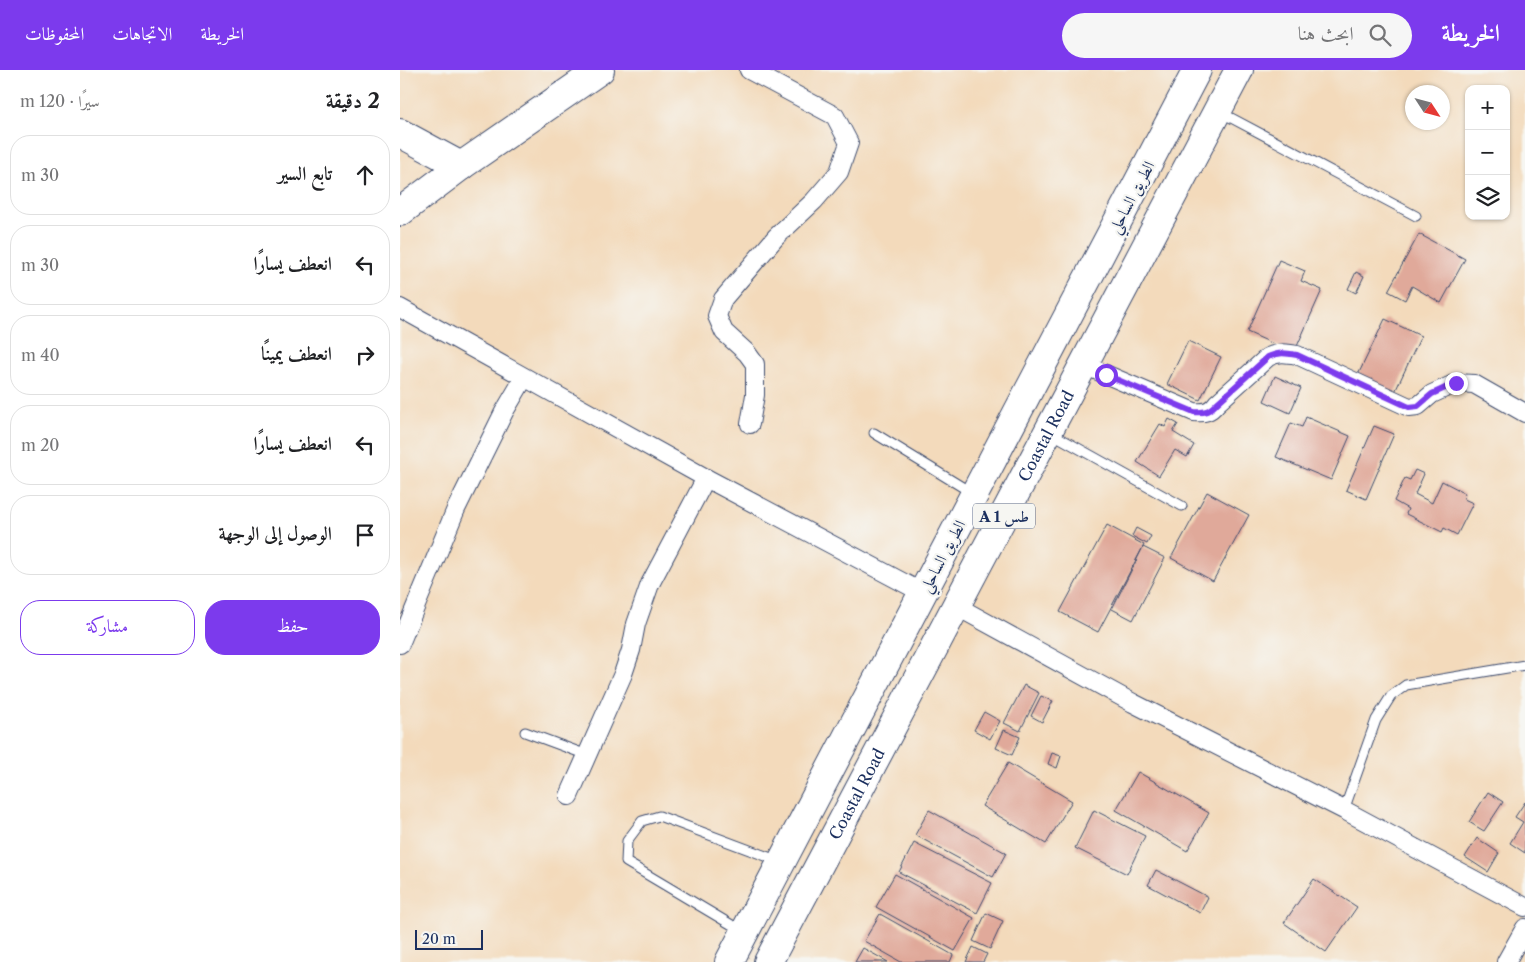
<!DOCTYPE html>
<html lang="ar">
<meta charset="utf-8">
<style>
body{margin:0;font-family:"Libre Caslon Text",Amiri,serif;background:#f6f6f6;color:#202124;direction:rtl}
.controls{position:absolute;right:15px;top:15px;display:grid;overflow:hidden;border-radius:10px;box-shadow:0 1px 4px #0004}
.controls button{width:45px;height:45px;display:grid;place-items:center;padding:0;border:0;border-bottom:1px solid #e0e0e0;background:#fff;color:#202124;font:25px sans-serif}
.compass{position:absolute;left:1005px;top:15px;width:45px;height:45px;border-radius:50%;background:#fff;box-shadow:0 1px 4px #0004;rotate:126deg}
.scale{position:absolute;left:15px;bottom:12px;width:68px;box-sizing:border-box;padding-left:5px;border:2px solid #1b2f5e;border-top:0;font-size:14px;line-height:18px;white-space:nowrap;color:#1b2f5e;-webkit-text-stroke:4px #f6f6f2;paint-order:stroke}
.stop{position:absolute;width:15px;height:15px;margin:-11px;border:4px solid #7c3aed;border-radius:50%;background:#fff}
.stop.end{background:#7c3aed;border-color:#fff;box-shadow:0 1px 5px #0008}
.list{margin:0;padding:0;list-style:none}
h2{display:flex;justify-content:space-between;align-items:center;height:65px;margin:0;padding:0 20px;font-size:21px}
h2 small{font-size:16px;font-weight:400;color:#757577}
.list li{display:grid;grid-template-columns:32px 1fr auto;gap:15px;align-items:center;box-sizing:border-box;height:80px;margin:0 10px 10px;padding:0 10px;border:1px solid #e0e0e0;border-radius:20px}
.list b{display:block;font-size:19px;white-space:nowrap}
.list em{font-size:16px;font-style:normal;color:#757577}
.actions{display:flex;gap:10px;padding:15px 20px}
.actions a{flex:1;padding:11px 0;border:1px solid #7c3aed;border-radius:20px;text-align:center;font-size:18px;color:#7c3aed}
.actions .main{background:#7c3aed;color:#fff}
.icon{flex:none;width:28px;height:28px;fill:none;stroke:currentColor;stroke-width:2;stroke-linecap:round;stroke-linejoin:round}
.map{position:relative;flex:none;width:1125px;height:892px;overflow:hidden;direction:ltr}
header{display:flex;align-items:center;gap:30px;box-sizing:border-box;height:70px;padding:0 25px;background:#7c3aed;color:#fff}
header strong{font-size:24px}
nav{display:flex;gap:28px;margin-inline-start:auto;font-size:18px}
.search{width:350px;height:45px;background:#f6f6f6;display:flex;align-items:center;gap:12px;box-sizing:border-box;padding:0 18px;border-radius:28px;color:#757577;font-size:19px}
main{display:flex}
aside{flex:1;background:#fff}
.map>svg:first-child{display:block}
</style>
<header>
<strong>الخريطة</strong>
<div class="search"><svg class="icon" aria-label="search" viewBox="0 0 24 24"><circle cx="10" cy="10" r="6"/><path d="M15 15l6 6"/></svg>ابحث هنا</div>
<nav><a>الخريطة</a><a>الاتجاهات</a><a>المحفوظات</a></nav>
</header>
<main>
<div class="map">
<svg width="1125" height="892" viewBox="0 0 1125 892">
<rect width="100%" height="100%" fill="#f6f6f2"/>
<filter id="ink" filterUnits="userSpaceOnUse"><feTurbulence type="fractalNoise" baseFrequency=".02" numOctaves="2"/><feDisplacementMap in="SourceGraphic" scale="10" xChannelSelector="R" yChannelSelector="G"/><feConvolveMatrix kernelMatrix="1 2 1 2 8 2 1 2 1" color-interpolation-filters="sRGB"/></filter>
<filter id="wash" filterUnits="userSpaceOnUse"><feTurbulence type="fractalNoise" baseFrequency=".0096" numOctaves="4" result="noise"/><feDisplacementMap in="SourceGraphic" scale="20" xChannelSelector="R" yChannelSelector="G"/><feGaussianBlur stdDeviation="1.12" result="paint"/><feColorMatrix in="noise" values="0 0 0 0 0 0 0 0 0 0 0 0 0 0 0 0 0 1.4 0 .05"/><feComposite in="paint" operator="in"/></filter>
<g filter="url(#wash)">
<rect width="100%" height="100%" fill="#f3dabb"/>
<g id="blocks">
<g fill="#e0a99a">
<polygon points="1019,164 1065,189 1041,233 1012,216 1005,230 988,221"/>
<polygon points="879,190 905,201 901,211 922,220 894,283 847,262"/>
<polygon points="956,202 964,206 956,223 948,219"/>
<polygon points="985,249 1021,266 993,326 956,309"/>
<polygon points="788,271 821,287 800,330 767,314"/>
<polygon points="875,306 901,318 890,343 864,331"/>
<polygon points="906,347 950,366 931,410 876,387 891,353 902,357"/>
<polygon points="769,349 778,354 773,362 794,375 787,387 775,380 759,406 737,392 760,354 765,357"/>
<polygon points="974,356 994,364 966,429 946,420"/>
<polygon points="1015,400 1024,404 1015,424 1032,433 1042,411 1065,423 1064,429 1073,433 1057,465 1044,458 1042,462 1006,444 1008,439 994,431 1005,408 1010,410"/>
<polygon points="807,422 849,445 813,511 771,488"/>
<polygon points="707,455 744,475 698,562 660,542"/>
<polygon points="736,458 751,466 747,474 732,466"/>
<polygon points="743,477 765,488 733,550 712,539"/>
<polygon points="624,615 639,623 620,661 604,653"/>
<polygon points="641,626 653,631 642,652 631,646"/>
<polygon points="584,642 600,651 590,669 574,660"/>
<polygon points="604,660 620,667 612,685 596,678"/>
<polygon points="652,683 661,686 657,698 648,694"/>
<polygon points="608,693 672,731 646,774 582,736"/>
<polygon points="738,702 809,743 787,781 716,740"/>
<polygon points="1088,722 1103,732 1084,761 1069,752"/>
<polygon points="1125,732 1125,783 1110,773 1123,752 1115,747"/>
<polygon points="529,740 606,783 593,807 515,765"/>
<polygon points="694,740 745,766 727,804 675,778"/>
<polygon points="1077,768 1099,783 1088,802 1065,787"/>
<polygon points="514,773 592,813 577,843 499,802"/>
<polygon points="756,800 808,827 800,843 748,815"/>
<polygon points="495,804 574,848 555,881 476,837"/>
<polygon points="914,809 957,837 926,882 884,853"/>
<polygon points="586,843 603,851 590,879 573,871"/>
<polygon points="480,844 553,885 550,892 501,892 464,871"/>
<polygon points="573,877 587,884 583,892 566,892"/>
<polygon points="463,878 488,892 455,892"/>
</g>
</g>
</g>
<g filter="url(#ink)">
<use href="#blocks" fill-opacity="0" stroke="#3b496c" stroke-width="1"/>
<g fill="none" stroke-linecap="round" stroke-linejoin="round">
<defs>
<g id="service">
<polyline points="820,42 1016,146"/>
<polyline points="474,363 572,423"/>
<polyline points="651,363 782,436"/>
<polyline points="125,662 187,685"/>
<polyline points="944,740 976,650 991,626 1006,615 1125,595"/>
<polyline points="342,861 226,792 227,771 242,751 259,746 379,791"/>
</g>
<g id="minor">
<polyline points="349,0 435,46 449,73 439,102 414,131 376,167 323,229 317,246 324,262 347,283 355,294 355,325 350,354"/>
<polyline points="0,238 306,408 523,523"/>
<path d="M684 295 794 342C805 343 810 342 817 333L868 287C879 282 885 283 897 285L1009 337 1018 336 1032 324 1056 313 1074 314 1125 343"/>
<polyline points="556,536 733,633 944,740 1125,837"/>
<polyline points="0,574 56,439 104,342 124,308"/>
<polyline points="169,726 223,604 231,580 236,554 250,514 306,408"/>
<polyline points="1106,892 1125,858"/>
</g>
<g id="primary">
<polyline points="0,63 61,96"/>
<polyline points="0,142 61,96 200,0"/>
</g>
<g id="trunk">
<polyline points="329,892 797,0"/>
<path id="s1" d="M368 892 839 0"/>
</g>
</defs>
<use href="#service" stroke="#3b496c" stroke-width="11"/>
<use href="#minor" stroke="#3b496c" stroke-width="20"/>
<use href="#primary" stroke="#3b496c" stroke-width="30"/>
<use href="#trunk" stroke="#3b496c" stroke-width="30"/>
<use href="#service" stroke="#fff" stroke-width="9"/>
<use href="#minor" stroke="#fff" stroke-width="18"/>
<use href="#primary" stroke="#fff" stroke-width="28"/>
<use href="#trunk" stroke="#fff" stroke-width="28"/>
</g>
</g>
<g fill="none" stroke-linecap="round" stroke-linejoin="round" filter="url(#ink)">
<path stroke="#7c3aed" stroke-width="6" d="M706 305 794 342C805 343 810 341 817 333L868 287C879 282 885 283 897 285L1009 337 1018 336 1032 324 1056 313"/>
</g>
<g text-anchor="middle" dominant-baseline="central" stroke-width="4.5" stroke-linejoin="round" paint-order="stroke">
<rect fill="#f6f6f2" stroke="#5d6b8a" stroke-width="1" x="573" y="433.5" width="62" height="25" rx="4"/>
<g font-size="15" font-weight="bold" fill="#1b2f5e">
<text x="604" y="446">A 1 طس</text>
</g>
<g font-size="16" fill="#1b2f5e" stroke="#f6f6f2">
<text transform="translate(731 127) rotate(-62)">الطريق الساحلي</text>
<text stroke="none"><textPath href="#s1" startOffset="595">Coastal Road</textPath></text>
<text transform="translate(542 486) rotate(-62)">الطريق الساحلي</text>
<text stroke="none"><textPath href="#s1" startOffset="190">Coastal Road</textPath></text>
</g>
</g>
</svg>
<div class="controls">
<button>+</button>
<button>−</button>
<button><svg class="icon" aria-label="layers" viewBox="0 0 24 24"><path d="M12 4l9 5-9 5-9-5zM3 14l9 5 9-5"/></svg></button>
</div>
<svg class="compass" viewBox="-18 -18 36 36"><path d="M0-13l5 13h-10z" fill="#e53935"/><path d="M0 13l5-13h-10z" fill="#757577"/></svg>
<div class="scale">20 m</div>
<div class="stop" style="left:706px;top:305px"></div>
<div class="stop end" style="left:1056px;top:313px"></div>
</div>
<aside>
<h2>2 دقيقة<small>سيرًا · 120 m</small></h2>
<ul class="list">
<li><svg class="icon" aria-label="ahead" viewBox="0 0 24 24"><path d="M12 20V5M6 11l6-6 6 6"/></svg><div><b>تابع السير</b></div><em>30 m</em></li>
<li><svg class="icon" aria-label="left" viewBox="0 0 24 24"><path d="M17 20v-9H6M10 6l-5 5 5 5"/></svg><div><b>انعطف يسارًا</b></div><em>30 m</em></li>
<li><svg class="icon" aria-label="right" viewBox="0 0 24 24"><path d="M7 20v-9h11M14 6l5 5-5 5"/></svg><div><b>انعطف يمينًا</b></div><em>40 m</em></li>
<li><svg class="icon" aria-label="left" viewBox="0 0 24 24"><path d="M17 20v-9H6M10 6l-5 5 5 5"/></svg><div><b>انعطف يسارًا</b></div><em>20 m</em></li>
<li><svg class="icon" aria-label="arrive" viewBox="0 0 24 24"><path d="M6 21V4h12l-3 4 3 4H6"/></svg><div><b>الوصول إلى الوجهة</b></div></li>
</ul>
<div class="actions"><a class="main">حفظ</a><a>مشاركة</a></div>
</aside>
</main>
